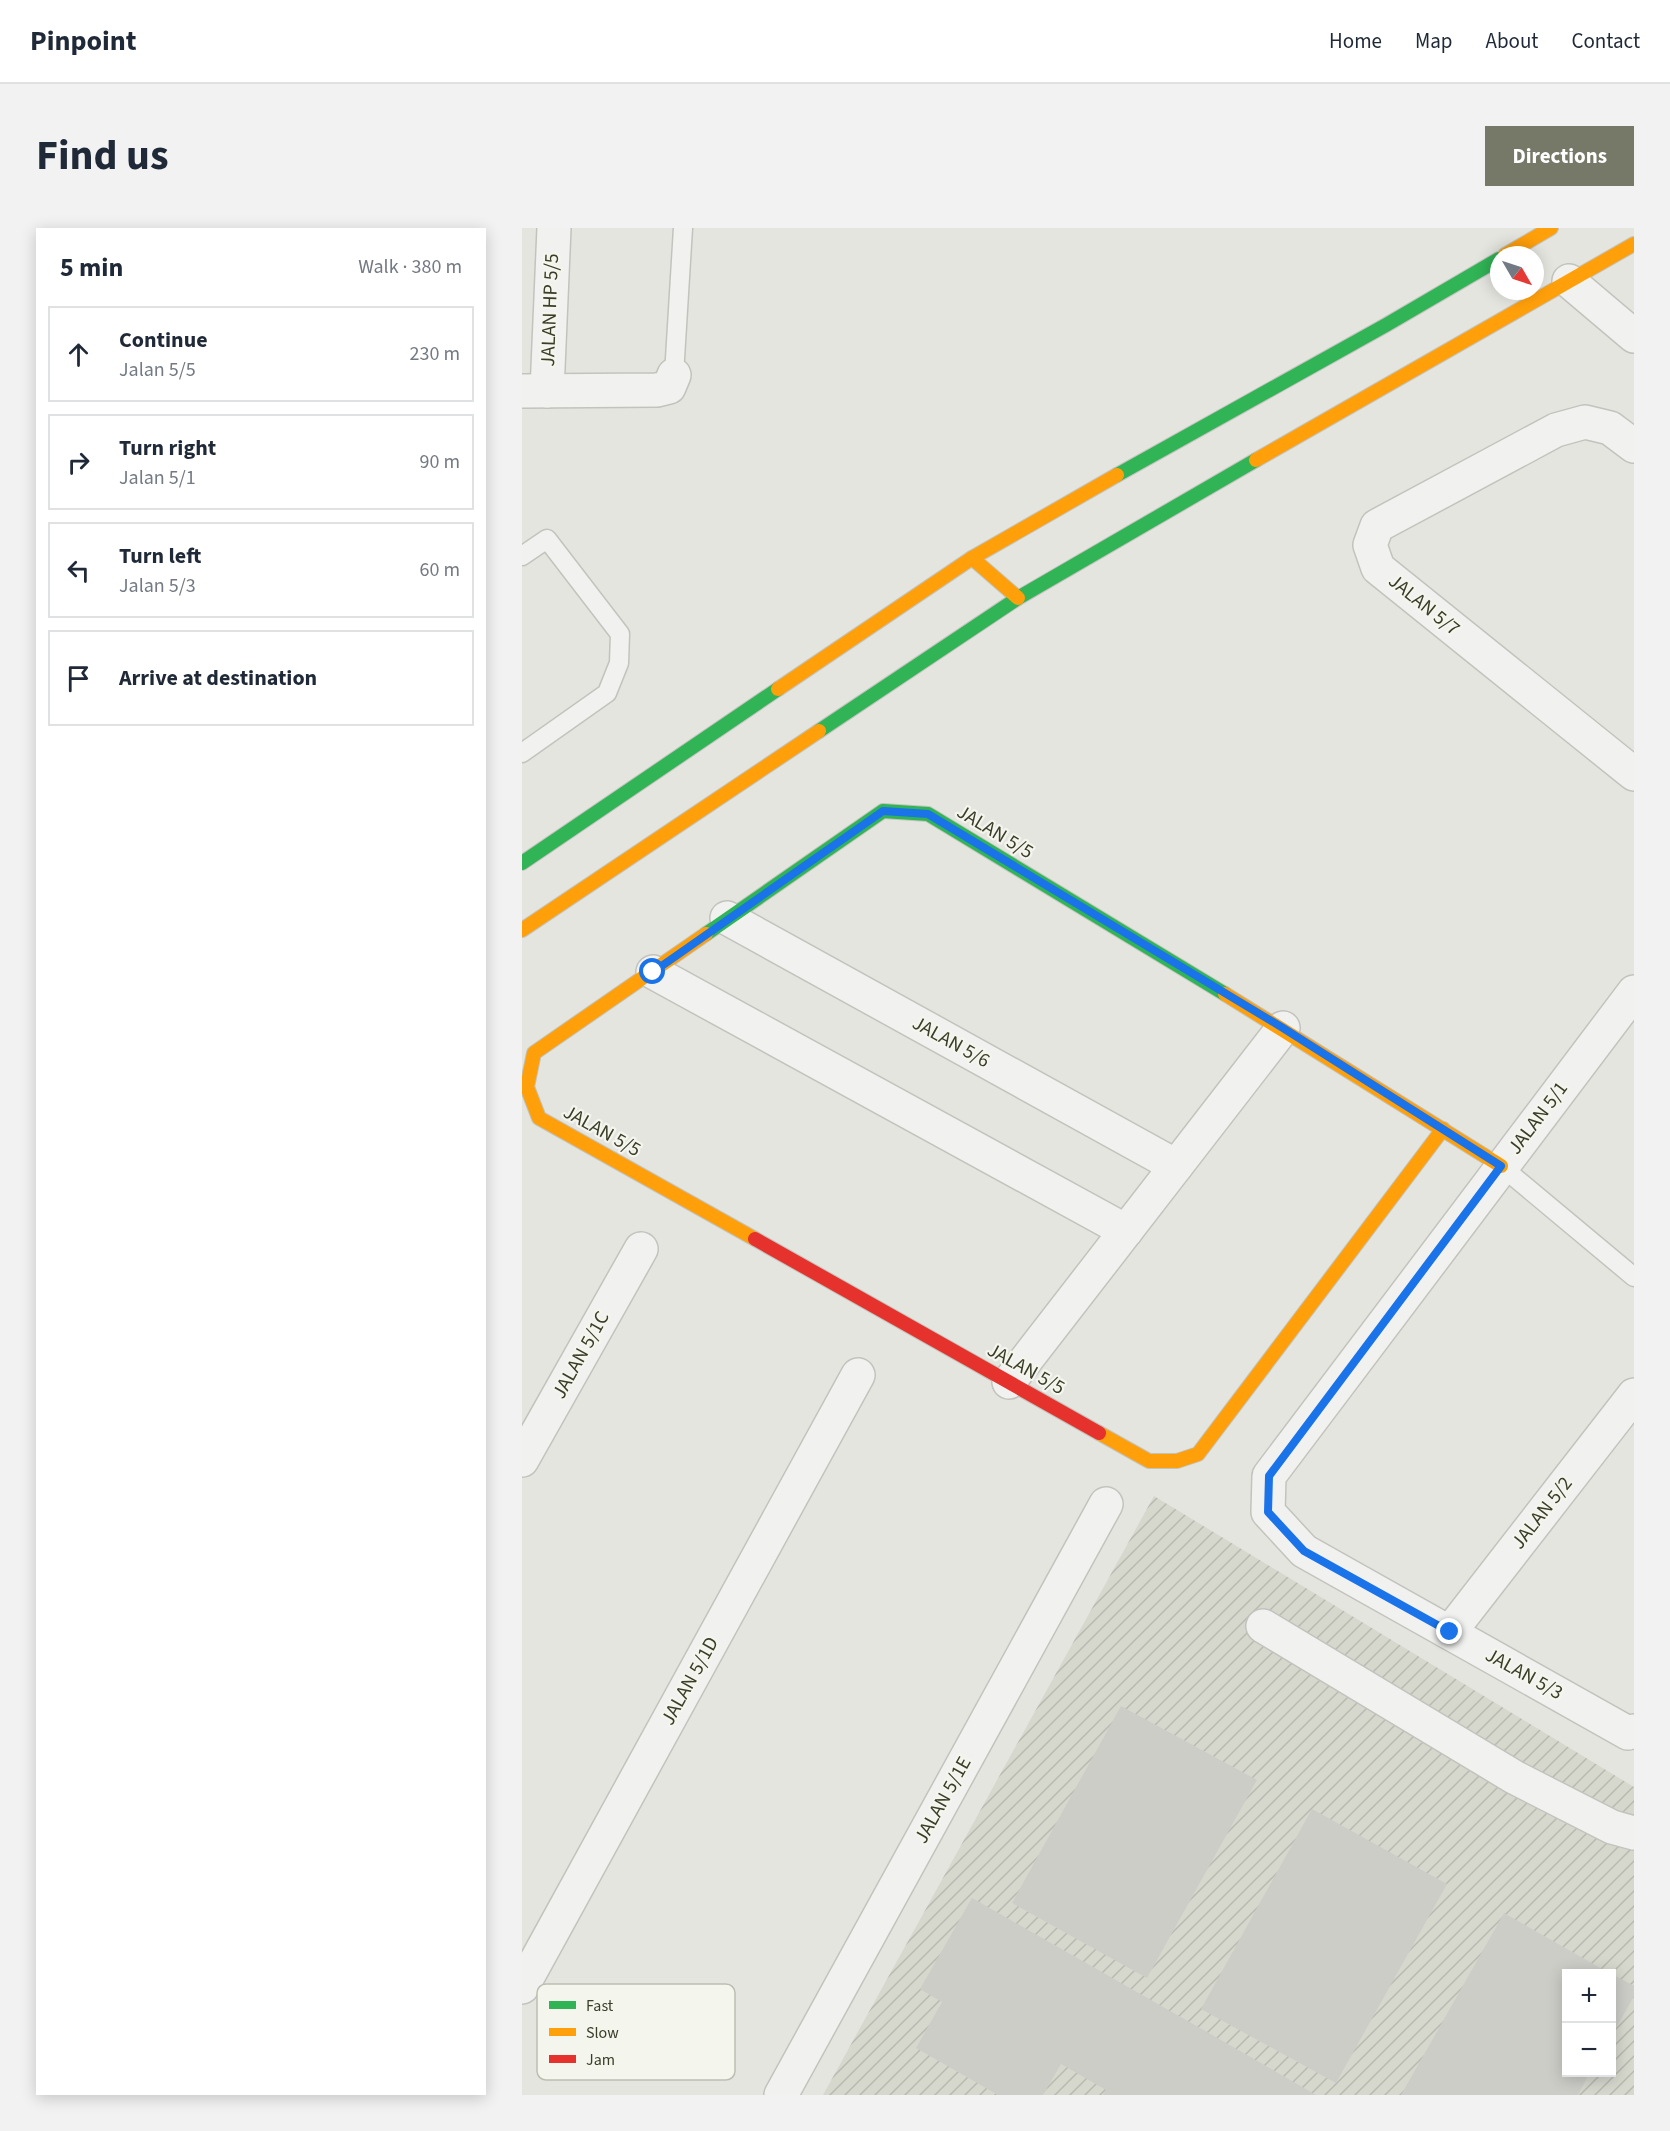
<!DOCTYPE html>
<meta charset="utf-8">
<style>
body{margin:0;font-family:"Source Sans 3",sans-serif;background:#f2f2f3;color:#1f2937}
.controls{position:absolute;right:18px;bottom:18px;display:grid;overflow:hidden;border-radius:0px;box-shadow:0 3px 15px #0003}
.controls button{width:54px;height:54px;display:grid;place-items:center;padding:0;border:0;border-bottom:2px solid #e0e1e3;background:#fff;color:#1f2937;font:30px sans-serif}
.compass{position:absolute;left:968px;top:18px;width:54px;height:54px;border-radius:50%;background:#fff;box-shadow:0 3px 15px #0003;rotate:129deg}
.stop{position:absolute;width:18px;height:18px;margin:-14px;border:4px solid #1a73e8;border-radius:50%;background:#fff}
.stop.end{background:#1a73e8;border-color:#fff;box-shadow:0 2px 6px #0008}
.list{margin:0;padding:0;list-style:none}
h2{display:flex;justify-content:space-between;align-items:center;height:78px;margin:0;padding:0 24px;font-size:26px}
h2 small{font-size:20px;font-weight:400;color:#747a83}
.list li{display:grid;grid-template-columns:39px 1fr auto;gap:18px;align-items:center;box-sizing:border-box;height:96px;margin:0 12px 12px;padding:0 12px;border:2px solid #e0e1e3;border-radius:0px}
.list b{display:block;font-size:22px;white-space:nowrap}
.list p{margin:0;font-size:20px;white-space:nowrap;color:#747a83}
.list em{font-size:20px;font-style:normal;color:#747a83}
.icon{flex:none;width:33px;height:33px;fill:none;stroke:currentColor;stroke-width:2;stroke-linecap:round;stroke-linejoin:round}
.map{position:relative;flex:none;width:1112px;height:1867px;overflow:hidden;border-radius:0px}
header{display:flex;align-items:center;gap:36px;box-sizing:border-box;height:84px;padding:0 30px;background:#fff;border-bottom:2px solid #e0e1e3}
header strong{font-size:28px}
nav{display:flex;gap:33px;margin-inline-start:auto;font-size:21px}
.intro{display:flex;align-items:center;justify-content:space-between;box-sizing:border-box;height:144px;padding:0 36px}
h1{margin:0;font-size:42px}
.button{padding:15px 27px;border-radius:0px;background:#767868;color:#fff;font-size:21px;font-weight:700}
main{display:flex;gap:36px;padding:0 36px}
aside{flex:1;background:#fff;border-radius:0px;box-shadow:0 3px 15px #0003}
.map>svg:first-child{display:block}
</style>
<header>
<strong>Pinpoint</strong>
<nav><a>Home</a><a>Map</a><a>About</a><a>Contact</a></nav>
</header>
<div class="intro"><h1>Find us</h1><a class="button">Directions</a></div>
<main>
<aside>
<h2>5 min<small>Walk · 380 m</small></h2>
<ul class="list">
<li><svg class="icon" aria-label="ahead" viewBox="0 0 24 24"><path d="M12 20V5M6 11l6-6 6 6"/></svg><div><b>Continue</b><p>Jalan 5/5</p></div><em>230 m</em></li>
<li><svg class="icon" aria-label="right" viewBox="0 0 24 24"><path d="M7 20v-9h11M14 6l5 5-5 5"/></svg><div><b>Turn right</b><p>Jalan 5/1</p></div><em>90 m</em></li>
<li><svg class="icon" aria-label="left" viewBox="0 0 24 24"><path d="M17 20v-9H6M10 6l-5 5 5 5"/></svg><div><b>Turn left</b><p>Jalan 5/3</p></div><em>60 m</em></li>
<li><svg class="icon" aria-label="arrive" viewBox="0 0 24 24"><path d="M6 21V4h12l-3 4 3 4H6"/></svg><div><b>Arrive at destination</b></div></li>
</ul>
</aside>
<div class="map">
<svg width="1112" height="1867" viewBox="0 0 1112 1867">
<defs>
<pattern id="industrial-furrows" width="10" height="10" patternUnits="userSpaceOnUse" patternTransform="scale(1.5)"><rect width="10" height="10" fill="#d6d8ce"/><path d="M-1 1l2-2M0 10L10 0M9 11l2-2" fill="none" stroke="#b8bab1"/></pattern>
</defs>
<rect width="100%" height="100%" fill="#e5e5e0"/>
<path fill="url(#industrial-furrows)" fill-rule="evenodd" d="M632 1268 1112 1559V1867H301ZM1044 1746H1090V1844H1044Z"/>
<g fill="#cdcdc8">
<polygon points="599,1478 735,1552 625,1750 490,1675"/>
<polygon points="790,1581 925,1656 814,1855 679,1781"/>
<polygon points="450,1670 720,1824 794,1867 581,1867 584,1862 539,1836 521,1867 476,1867 394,1820 420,1774 398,1761"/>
<polygon points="982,1685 1089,1746 1044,1746 1044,1844 1068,1844 1056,1867 879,1867"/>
<polygon points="1090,1746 1112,1758 1112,1768 1090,1807"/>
</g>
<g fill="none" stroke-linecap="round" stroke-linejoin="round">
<defs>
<g id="lane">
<polyline points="152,147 161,0"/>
<polyline points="0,328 25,311 98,406 97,435 85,465 0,525"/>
<polyline points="979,938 1112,1049"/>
</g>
<g id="street">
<polyline points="1047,53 1112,108"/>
<polyline points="0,163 135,162 147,159 152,147"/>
<polyline points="25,163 32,0"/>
<polyline points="1112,218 1088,200 1063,194 1034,202 855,298 848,317 856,340 1112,546"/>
<polyline points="205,690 654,938"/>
<polyline points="131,744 604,1003"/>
<polyline points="1112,764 747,1248 746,1284 782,1323 1106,1505 1112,1503"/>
<polyline points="487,1154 761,800"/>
<polyline points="0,1232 119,1021"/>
<polyline points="741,1398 992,1549 1090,1599 1112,1605"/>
<polyline points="928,1404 1112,1167"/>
<polyline points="0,1759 336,1147"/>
<polyline points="259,1867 584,1276"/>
</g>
<g id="fast">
<polyline points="595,247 864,97 977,31"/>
<polyline points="297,503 496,370 734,232"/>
<polyline points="0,635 256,461"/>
<polyline points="184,706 361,583 406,586 703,766"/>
</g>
<g id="slow">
<polyline points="983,27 1029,0"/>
<polyline points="734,232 1112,16"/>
<polyline points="450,330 496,370"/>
<polyline points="256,461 450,330 595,247"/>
<polyline points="0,702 297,503"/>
<polyline points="184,706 12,825 5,859 17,890 233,1011"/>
<polyline points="703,766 979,938"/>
<polyline points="577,1205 627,1233 655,1233 676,1226 921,901"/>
</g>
<polyline id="jam" points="233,1011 577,1205"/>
</defs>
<use href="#lane" stroke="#c3c3be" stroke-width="21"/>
<use href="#street" stroke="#c3c3be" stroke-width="36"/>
<use href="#fast" stroke="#c3c3be" stroke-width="16"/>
<use href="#slow" stroke="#c3c3be" stroke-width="16"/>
<use href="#jam" stroke="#c3c3be" stroke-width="16"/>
<use href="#lane" stroke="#f1f1ef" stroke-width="18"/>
<use href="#street" stroke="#f1f1ef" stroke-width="33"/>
<use href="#fast" stroke="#30b455" stroke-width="14"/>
<use href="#slow" stroke="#ff9f0a" stroke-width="14"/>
<use href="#jam" stroke="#e5322d" stroke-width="14"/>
</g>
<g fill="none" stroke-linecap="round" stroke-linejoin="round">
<polyline stroke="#1a73e8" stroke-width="8" points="131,744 361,583 406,586 761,800 979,938 747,1248 746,1284 782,1323 928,1404"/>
</g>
<g text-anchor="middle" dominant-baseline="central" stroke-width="4.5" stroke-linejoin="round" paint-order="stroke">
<g font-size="20" fill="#3a3d28" stroke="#f4f5ed">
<text transform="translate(28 82) rotate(-88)">JALAN HP 5/5</text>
<text transform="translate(902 377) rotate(39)">JALAN 5/7</text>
<text transform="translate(473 604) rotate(31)">JALAN 5/5</text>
<text transform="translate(429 814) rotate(29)">JALAN 5/6</text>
<text transform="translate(1016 890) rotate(-53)">JALAN 5/1</text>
<text transform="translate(80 903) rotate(29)">JALAN 5/5</text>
<text transform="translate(59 1127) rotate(-61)">JALAN 5/1C</text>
<text transform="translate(504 1141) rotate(29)">JALAN 5/5</text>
<text transform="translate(1020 1285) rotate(-52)">JALAN 5/2</text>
<text transform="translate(1002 1446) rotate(29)">JALAN 5/3</text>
<text transform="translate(168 1453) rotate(-61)">JALAN 5/1D</text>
<text transform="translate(421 1572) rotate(-61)">JALAN 5/1E</text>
</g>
</g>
<rect x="15" y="1756" width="198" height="96" rx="9" fill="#f4f5ed" stroke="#bcbeb2" stroke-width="1.5"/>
<rect x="27" y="1773" width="27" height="8" fill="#30b455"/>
<rect x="27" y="1800" width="27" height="8" fill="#ff9f0a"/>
<rect x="27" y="1827" width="27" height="8" fill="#e5322d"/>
<g font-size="16" fill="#3a3d28">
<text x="64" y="1783">Fast</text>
<text x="64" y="1810">Slow</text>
<text x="64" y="1837">Jam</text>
</g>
</svg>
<div class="controls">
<button>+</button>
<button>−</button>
</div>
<svg class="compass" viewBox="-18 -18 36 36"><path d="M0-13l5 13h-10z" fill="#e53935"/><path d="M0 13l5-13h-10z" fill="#747a83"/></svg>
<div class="stop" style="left:131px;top:744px"></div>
<div class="stop end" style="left:928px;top:1404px"></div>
</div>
</main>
